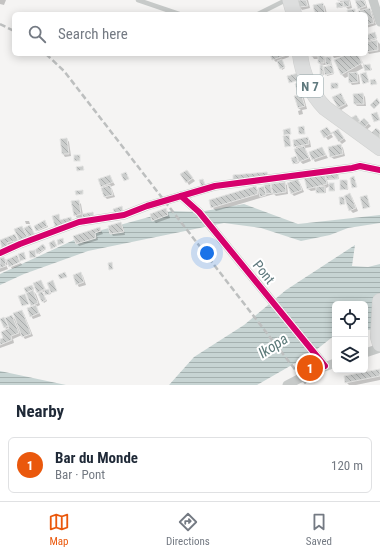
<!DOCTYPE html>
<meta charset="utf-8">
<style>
body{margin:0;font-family:"Roboto Condensed",sans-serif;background:#f6f6f7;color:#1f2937}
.controls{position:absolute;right:12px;bottom:12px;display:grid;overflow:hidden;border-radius:6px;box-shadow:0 2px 10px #0003}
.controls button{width:36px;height:36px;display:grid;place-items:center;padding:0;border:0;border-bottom:1px solid #e0e1e3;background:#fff;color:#1f2937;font:20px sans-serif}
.you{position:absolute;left:207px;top:253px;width:14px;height:14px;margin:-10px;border:3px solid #fff;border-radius:50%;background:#1a73e8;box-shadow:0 0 0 6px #1a73e833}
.badge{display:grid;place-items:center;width:26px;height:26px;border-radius:50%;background:#ea580c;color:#fff;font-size:13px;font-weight:700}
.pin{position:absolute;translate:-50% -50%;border:2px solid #fff;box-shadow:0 1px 4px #0006}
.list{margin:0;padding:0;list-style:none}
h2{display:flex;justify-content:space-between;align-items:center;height:52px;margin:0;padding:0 16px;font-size:17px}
h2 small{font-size:13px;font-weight:400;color:#747a83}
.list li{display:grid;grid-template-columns:26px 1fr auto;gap:12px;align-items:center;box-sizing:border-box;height:56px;margin:0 8px 8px;padding:0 8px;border:1px solid #e0e1e3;border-radius:6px}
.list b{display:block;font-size:15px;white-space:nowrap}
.list p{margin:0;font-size:13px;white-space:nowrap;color:#747a83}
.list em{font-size:13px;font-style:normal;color:#747a83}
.icon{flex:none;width:22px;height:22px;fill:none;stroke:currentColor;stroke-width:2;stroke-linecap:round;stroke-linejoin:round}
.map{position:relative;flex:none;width:380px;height:385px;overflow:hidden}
.search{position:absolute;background:#fff;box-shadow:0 2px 10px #0003;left:12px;right:12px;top:12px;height:44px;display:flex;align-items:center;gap:10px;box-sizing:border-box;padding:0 14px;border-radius:6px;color:#747a83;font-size:15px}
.sheet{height:116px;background:#fff}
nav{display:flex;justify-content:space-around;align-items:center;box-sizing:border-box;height:56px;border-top:1px solid #e0e1e3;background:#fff;font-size:11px;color:#747a83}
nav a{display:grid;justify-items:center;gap:2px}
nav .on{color:#ea580c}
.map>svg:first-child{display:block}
</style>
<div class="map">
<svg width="380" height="385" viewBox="0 0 380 385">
<defs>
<pattern id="water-rules" width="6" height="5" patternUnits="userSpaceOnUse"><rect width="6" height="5" fill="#c7d4d3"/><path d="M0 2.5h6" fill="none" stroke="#a5b1b0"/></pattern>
<pattern id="building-back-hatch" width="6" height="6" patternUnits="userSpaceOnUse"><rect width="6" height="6" fill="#cbcdcc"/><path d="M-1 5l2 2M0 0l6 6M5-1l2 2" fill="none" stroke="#a8abab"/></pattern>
</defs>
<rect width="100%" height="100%" fill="#f5f4f3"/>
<g fill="url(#water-rules)">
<polygon points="244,204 298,224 380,215 380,223 348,228 330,235 301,241 261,228 224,223 88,251 24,274 0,285 0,274 87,234 171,211 199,212"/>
<polygon points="355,245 352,266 368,267 380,264 380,329 365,330 365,304 335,304 335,335 311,354 257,385 169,385 194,357 244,325 286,290"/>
<polygon points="0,371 66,385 0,385"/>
</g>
<g fill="#0003" fill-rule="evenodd">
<polygon points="0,0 6,0 4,5 0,4"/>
<polygon points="298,0 308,0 310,8 302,10 300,7"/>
<polygon points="339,0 350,0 352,8 348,9 343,4 344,7 339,8 338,7 341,3"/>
<polygon points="356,0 365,0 368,10 370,9 372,12 376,25 366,28 366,14 360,14 362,11 358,8"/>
<polygon points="322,4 325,6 327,14 316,14 314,6"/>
<polygon points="375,33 377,39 370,41 371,42 377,41 380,44 380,52 369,54 367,51 366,43 368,42 366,41 366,36"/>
<polygon points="271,54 288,54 289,57 281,60 285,68 282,70 278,61 276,62 273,59"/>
<path d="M312 54H323L325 58H330L332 65H330L332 67 334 74 327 76 325 68 324 75H322L321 74 322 66 319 63V59H314L312 56ZM326 63 329 67 324 68 321 65H326Z"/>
<polygon points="332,54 358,54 359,55 356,55 363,68 365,67 359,55 364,66 370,65 372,70 367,71 365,67 356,72 359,75 360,84 352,85 350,82 349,76 345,78 341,74 343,56 334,58"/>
<polygon points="341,94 348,106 341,110 338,108"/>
<polygon points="363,94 365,97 366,106 357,106 355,104"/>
<polygon points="301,95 304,98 307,109 302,110 303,114 299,115 298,111 301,110 298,108"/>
<polygon points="357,117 360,123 364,119 371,126 363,133 355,125"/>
<polygon points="327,128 333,137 328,140 322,132"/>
<polygon points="338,130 346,141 342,144 339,141"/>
<polygon points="308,138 310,141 311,147 305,148 311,161 303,164 297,159 299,163 295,164 294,163 296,157 300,161 294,141"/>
<polygon points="67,139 69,142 71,156 65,157 63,154 61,140"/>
<polygon points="341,145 343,148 345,156 334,159 331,157"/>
<polygon points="322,148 328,158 315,162 310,153"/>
<polygon points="187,171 195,181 189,185 187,182"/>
<polygon points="338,174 339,179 327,180 328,184 334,185 335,191 330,190 330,186 326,188 326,193 318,193 317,190 311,191 308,189 305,178"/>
<polygon points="109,176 115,185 110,187 112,189 115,197 107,199 105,197 104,188 102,186"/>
<polygon points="298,180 300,183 304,192 294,196 292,194"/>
<polygon points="347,181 348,190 342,190 341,189"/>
<polygon points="284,183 287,185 288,194 276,196 274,194 216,211 212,207 255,187 260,192 263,188 266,191 270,185 273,188"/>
<polygon points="350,195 352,197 358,211 353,213 350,210"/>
<polygon points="78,201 81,204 83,215 93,213 95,218 84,217 77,218 75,215"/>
<polygon points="166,209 168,212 170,218 156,223 153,220"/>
<polygon points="25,221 29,221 30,224 26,224"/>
<polygon points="46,223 48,227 38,231 35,226"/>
<polygon points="121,223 123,226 125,235 113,236 111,233"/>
<polygon points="30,226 35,236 30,238 27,235 29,240 23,242 22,227 27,232"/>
<polygon points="100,229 103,234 97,236 98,240 79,246 77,243"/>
<polygon points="15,235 20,244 3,249 0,241"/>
<polygon points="43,245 46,249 39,254 36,250"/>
<polygon points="16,257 20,261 10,266 9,264 6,265 8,269 0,272 0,259 4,258 7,261"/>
<polygon points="21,263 22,265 12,269 11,267"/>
<polygon points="81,273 83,276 86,285 79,287 77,284"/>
<polygon points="41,281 46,290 50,291 51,294 47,295 45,293 42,291 47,301 44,303 38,292"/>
<polygon points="32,286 34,290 33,291 36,294 40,305 36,307 41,316 33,319 31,316 34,307 26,292"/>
<polygon points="22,311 24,314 33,336 25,339 22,335 13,339 14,343 0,348 0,341 4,339 11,329 10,327 6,329 1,320 5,320 8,327 10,326 12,316 18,322"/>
<polygon points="380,370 380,380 356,385 349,385 346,382"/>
</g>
<g fill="url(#building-back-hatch)" stroke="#e4e4e3">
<polygon points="297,0 306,0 308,6 299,7"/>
<polygon points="338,0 349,0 350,6 344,7 343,0 338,1"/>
<polygon points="355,0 364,0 366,6 358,9"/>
<polygon points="343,2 344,6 337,8 336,3"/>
<polygon points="323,3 325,13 315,14 313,5"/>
<polygon points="370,8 374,23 366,25 366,14 359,14 358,11"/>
<polygon points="355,9 355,13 348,14 347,10"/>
<polygon points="375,32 377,38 366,41 366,35"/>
<polygon points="377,40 378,50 366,52 366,42"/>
<polygon points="270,54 287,54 287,55 272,60"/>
<polygon points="311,54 321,54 321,56 324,56 324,63 318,63 318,56 311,56"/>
<polygon points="347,54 357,54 362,63 341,75 334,60"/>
<polygon points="325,57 331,57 331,64 326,65"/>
<polygon points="282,59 285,67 280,69 277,61"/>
<polygon points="370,64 371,70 365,71 363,65"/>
<rect x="320" y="65" width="3" height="10"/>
<polygon points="332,65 334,73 325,75 323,67"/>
<polygon points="357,72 358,82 349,83 348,73"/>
<polygon points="366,72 369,82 363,84 360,74"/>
<polygon points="298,73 300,80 289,83 287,76"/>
<polygon points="375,79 377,84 371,85 370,80"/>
<polygon points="302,81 305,90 298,93 295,84"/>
<polygon points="331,83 338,83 338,88 331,89"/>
<polygon points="341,93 346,104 338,108 332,97"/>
<polygon points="363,93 364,104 354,104 353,94"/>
<polygon points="301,94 305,106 298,108 294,96"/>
<polygon points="377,98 380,103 374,109 370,105"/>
<polygon points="377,112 380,120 374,122 371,114"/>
<polygon points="356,115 360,121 353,125 349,119"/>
<polygon points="364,118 369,123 360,131 355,126"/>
<polygon points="304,126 305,134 299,134 298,127"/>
<polygon points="327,127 331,133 338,129 344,138 339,142 333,133 324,138 320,131"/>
<polygon points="290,128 291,134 284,135 283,130"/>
<polygon points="376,128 380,131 380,138 378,141 370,134"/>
<polygon points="289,135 291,146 285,147 283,136"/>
<polygon points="308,137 309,144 294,147 293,140"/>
<polygon points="67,138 69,154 62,154 60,139"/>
<polygon points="341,144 343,154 330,157 328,147"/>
<polygon points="304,146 309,158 299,162 294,149"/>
<polygon points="322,147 326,155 312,160 309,152"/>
<rect x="74" y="155" width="6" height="6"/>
<polygon points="296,156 298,162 293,164 291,158"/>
<polygon points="83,166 84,170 77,171 76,167"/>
<polygon points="187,170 193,178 186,183 180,174"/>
<polygon points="126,172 129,179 124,181 121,174"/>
<polygon points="267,172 268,176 233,181 233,175"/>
<polygon points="324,172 327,184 307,189 304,177"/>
<polygon points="338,173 338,179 326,179 326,174"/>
<polygon points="110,175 113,182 101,187 98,179"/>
<polygon points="354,176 357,187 352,188 350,178"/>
<polygon points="203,179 206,187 202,188 199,180"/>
<polygon points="298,179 302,190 291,194 287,183"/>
<polygon points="340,180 347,180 348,189 340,190"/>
<polygon points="285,182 286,192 273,194 271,184"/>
<rect x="329" y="183" width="5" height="8"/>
<polygon points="270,184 272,193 266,194 264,185"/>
<polygon points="110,185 113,195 104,197 101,188"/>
<polygon points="256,186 258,194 211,208 209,200"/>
<polygon points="264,186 266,195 260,197 258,188"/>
<polygon points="325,186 325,193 316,193 316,187"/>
<polygon points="83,190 83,194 76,195 75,191"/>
<polygon points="350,193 356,208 349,211 344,196"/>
<polygon points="367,195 370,207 363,209 360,197"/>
<polygon points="339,197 344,197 345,204 340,205"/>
<polygon points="79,200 81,214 74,216 71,201"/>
<polygon points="122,206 123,211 115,214 113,209"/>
<polygon points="166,208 168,215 152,221 150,214"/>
<polygon points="93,212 94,218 84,225 82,214"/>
<polygon points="59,214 60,220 71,217 73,226 56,230 52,216"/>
<polygon points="45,220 47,226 36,231 34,226"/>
<polygon points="121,222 124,232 110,234 108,226"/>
<polygon points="30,225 35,235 29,238 24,228"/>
<polygon points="22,226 27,237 19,240 14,229"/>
<polygon points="100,227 101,231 95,233 96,238 76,244 73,236"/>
<polygon points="15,234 18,241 14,242 13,241 7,243 8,247 2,250 0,240"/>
<polygon points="63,238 64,243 58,245 57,240"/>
<polygon points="54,240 57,246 51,249 49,243"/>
<polygon points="43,244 46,248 37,254 35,250"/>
<polygon points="35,250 36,257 30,258 29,251"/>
<polygon points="24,252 26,259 20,261 18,254"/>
<polygon points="17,255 20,262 9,267 6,260"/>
<polygon points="4,257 6,262 5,263 6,266 0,268 0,258"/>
<polygon points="112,262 113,269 109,270 108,263"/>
<polygon points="65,272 67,277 60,279 58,275"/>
<polygon points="81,272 84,282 76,285 73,275"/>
<polygon points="41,280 45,289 37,293 33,283"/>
<polygon points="53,280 57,291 51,293 47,283"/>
<polygon points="32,285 34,289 26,293 24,288"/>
<polygon points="49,289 50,294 45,295 44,290"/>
<polygon points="33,290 38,303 31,306 26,293"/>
<polygon points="42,291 46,300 42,302 38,294"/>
<polygon points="25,294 29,304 22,306 18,296"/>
<polygon points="36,305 39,313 30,317 27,308"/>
<polygon points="22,310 31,334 22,337 13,313"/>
<polygon points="12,315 19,333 11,336 12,340 0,345 0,339 3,338 1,332 9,328 5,318"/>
<polygon points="4,317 8,326 4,328 0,319"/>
<polygon points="380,369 380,376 345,383 344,376"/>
</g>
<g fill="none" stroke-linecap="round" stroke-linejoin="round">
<defs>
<g id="primary">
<polyline points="290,0 294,14"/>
<path d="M300 54C302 73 311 94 325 108L380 148"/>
<polyline points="380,301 378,337 380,344"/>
</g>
</defs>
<use href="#primary" stroke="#d1d2d1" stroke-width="16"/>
<g stroke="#c7cac9" stroke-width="4.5">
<polyline points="138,0 179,14"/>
<polyline points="258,14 286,0"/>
</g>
<g stroke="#c7cac9" stroke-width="9">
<polyline points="373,0 380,22"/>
<polyline points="181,196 199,212 325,366"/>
<polyline points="0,253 20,244 79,222 124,215 147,206 215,186 352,168 360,166 380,170"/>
<polyline points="365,353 380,348"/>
<polyline points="287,385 316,370 335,363"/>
</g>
<use href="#primary" stroke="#dddede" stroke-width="15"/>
<g stroke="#bdbfbf" stroke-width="2.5" stroke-dasharray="6 3" stroke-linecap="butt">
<polyline points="0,24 14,31"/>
<polyline points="46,54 64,71 307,385"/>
</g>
<defs>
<g id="cycleway">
<polyline points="181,196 199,212 325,366"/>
<polyline points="0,253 20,244 79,222 124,215 147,206 215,186 352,168 360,166 380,170"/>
</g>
</defs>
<use href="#cycleway" stroke="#fff" stroke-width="8"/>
<use href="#cycleway" stroke="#d6006c" stroke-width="6"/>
</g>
<g text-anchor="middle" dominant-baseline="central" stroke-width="4" stroke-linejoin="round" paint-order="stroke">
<rect fill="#fff" stroke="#90a2a5" stroke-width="1" x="297" y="75" width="26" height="22" rx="3"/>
<g font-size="13" font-weight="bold" fill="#607a7e">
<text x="310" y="86">N 7</text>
</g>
<g font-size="14" fill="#607a7e" stroke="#fff">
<text transform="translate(264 272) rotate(51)">Pont</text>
</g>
<g font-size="15" font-style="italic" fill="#5b7978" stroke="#fff">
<text transform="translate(273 346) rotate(-33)">Ikopa</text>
</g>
</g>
</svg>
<div class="controls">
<button><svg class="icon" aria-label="locate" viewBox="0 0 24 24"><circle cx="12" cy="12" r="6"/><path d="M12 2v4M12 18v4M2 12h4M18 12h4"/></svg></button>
<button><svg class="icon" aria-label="layers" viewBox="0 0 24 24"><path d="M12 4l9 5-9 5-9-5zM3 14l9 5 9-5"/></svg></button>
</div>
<div class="you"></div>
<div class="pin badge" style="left:310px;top:368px">1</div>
<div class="search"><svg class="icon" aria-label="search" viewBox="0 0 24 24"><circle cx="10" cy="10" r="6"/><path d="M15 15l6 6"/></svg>Search here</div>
</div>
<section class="sheet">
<h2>Nearby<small></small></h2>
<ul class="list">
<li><span class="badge">1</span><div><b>Bar du Monde</b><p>Bar · Pont</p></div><em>120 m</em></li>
</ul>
</section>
<nav>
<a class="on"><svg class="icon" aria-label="map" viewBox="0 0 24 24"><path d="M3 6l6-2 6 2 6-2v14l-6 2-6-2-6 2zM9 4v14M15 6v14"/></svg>Map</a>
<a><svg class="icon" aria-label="directions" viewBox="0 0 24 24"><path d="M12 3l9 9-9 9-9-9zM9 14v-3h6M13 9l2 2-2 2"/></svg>Directions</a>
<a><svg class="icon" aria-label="saved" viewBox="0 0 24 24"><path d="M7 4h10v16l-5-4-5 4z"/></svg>Saved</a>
</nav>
